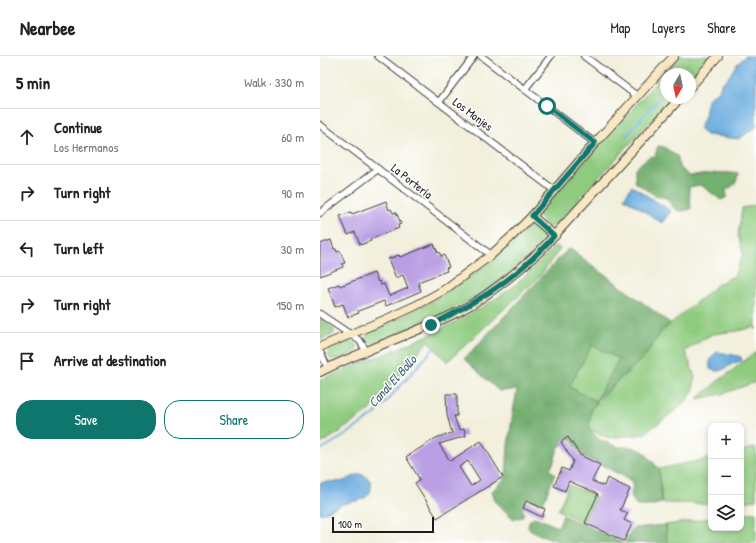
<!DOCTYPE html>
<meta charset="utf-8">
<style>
body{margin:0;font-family:"Patrick Hand",sans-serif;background:#f6f6f6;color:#222}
.controls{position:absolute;right:12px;bottom:12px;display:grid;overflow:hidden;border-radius:8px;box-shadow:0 2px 6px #0003}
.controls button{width:36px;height:36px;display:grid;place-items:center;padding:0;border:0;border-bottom:1px solid #e0e0e0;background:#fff;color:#222;font:20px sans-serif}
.compass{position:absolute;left:340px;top:12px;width:36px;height:36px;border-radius:50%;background:#fff;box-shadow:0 2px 6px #0003;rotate:189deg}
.scale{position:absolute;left:12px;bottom:10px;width:102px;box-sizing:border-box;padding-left:4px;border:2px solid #1c1c1c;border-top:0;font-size:11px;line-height:14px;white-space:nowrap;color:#1c1c1c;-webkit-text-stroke:3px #fff;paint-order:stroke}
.stop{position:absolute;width:12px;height:12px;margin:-9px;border:3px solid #0f766e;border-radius:50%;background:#fff}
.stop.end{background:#0f766e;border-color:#fff;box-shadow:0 1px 4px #0008}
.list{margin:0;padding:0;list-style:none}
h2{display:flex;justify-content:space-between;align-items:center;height:52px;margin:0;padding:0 16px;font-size:17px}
h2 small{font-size:13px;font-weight:400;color:#767676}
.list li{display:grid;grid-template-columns:26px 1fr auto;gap:12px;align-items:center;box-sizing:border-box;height:56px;padding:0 16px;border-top:1px solid #e0e0e0}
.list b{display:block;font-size:15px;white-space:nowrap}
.list p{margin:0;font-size:13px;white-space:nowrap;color:#767676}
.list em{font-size:13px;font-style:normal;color:#767676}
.actions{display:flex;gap:8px;padding:12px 16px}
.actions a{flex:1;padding:9px 0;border:1px solid #0f766e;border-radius:16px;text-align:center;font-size:14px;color:#0f766e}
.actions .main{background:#0f766e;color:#fff}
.icon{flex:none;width:22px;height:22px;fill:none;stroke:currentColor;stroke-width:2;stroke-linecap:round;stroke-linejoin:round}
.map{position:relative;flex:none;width:436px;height:487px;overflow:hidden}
header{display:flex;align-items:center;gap:24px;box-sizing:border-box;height:56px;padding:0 20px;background:#fff;border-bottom:1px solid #e0e0e0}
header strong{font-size:19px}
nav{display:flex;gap:22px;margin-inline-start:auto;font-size:14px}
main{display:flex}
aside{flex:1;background:#fff}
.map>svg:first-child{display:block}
</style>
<header>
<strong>Nearbee</strong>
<nav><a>Map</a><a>Layers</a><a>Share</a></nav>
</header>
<main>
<aside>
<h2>5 min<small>Walk · 330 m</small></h2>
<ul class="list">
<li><svg class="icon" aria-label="ahead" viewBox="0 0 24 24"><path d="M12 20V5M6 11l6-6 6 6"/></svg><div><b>Continue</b><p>Los Hermanos</p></div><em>60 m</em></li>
<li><svg class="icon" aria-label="right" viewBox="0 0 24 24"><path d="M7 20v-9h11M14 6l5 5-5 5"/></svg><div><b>Turn right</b></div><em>90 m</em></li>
<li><svg class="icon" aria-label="left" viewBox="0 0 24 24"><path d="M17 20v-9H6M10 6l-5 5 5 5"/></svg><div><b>Turn left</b></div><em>30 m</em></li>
<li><svg class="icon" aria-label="right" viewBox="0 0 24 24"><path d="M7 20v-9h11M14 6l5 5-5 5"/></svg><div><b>Turn right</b></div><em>150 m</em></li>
<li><svg class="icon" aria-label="arrive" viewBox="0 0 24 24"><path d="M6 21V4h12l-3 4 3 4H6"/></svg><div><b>Arrive at destination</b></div></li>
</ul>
<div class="actions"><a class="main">Save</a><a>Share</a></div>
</aside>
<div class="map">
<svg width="436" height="487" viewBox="0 0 436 487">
<rect width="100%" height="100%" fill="#fff"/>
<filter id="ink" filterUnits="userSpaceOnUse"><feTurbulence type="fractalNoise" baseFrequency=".025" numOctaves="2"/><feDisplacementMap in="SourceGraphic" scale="8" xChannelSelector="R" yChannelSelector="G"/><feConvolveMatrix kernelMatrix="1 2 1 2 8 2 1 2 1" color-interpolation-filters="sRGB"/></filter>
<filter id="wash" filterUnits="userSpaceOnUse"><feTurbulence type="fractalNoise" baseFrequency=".012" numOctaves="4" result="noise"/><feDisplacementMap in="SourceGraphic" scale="16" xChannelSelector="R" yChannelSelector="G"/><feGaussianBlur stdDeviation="0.9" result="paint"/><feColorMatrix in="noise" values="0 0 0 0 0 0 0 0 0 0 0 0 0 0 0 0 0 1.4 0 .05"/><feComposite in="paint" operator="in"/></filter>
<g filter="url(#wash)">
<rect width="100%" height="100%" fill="#f2efdc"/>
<g fill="#8fcb7f" stroke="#56744e">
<polygon points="360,0 391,0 370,23 370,18 346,18 346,42 352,42 234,170 229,171 219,162 218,157"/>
<polygon points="436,149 436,274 434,271 417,275 392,278 365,295 375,321 373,335 364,348 324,378 289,382 269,374 271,353 300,323 325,300 341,276 398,228 414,220 423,198 418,179 422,152"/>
<path d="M212 169 216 170 225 178V185C205 204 185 223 161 238 128 258 91 272 55 287L47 286 46 282 48 276 86 259 119 241 148 222 166 210Z"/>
<path d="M236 189 240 193 220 220 127 306 108 285 51 353 17 378 0 388V324C63 298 130 275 187 235 205 222 220 205 236 189Z"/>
<polygon points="0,262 13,272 14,277 12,279 0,284"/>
<path d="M28 285H31L37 289V294C31 300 18 305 10 303L8 297 10 293Z"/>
<polygon points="272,288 299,303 276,345 249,331"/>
<polygon points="436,296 436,326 402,338 377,343 397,326"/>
<polygon points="436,391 436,444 421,446 421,395"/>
<polygon points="391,402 391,448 342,447 339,413"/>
<polygon points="249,429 276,441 264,466 238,454"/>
<polygon points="436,456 436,487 347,487 346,469 391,462 391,472 421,472 421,458"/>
</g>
<g fill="#73af6e" stroke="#486645" fill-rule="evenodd">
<path d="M338 90 344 91 358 101 359 111 370 120C382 117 406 115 418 118 417 127 414 131 406 133L407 141 401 144 381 129 369 131 371 153C357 157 354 155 347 142L336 140 315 126V112L329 101 335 100Z"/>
<path d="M249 192 350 267 341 276 325 300 276 345 277 346 271 353 269 374 280 384 299 391H312L323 395 339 413 342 447 329 450H317L311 441 313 427 307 422 262 399 250 382 238 392 235 403 230 414 235 418 223 447H219L206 442 202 453 204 457 202 461 194 463 176 447 172 435 186 421 188 389 193 356 197 334 179 335 144 303ZM272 289 299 303 276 345 249 331Z"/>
<polygon points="243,459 304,487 244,487 218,478 208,472 209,465 215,461 238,471"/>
<polygon points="346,469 347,487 305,487 313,472"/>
</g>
<g fill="#69acde" stroke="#42647d">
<path d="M425 0H436V71L419 83 386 79 380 74C380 66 384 65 385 59 388 44 385 42 399 35L401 28 408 22 417 8Z"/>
<polygon points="312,130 351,155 342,167 304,142"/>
<path d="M398 296 418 300 421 301 422 305C419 306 415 306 412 308 404 313 400 318 390 313 389 306 391 299 398 296Z"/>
<path d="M40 418C45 420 50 422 51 428 53 447 32 444 20 449 13 452 8 456 0 458V427C9 424 17 427 24 425 29 423 33 420 40 418Z"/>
</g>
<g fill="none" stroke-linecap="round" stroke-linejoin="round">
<g stroke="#69acde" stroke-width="2">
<polyline points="306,80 346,34"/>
<polyline points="0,394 24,380 55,358 114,292"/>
</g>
</g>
<g id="blocks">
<g fill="#b99ee4" fill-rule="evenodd">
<polygon points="66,145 69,154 71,153 73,157 76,156 81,168 78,169 79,172 50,183 51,185 40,189 35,176 28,179 20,160 31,156 32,158"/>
<polygon points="11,184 14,193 16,193 17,196 20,195 25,207 22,208 23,211 0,220 0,188"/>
<polygon points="114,188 118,197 119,196 121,200 124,199 129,211 126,212 127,215 98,226 101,235 66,250 64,245 38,255 39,257 28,261 23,248 15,251 8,232 19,228 20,230 54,217 58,226 59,225 61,229 64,228 69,240 88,232 83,219 76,222 68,203 79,199 80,201"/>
<path d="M126 338H137V360H134L139 374 144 373 146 380 119 388 130 405 161 385 183 421 117 462 95 427 100 424 86 401 116 382 132 377 127 359ZM148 405 160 424 151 430 139 411Z"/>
<polygon points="248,381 260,399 280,409 272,425 284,430 287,422 310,433 300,454 308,457 304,464 312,468 304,485 265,467 278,438 249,425 245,435 234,430 242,412 249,415 253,405 241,386"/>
<polygon points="206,445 225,453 222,461 203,452"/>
</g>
</g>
</g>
<g filter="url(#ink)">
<use href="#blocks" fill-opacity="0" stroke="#3c3c39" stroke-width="1"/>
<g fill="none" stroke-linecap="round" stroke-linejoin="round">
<defs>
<g id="street">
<polyline points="58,0 234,134"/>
<polyline points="161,0 275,87"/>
<polyline points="264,0 317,40"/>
<polyline points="205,33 231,0"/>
<polyline points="119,46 154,0"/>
<polyline points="0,69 171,199"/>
<polyline points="0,157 58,113"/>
<polyline points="0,258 40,285 47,296"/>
<polyline points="0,296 8,312"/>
</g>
<g id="secondary">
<polyline points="370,31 398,0"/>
<polyline points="212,160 235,180"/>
<polyline points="0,291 69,262 97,249 124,234 171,199 190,182 212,160 275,87 354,0"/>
<path d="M0 316C45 293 94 278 140 255 170 239 195 218 220 195L360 42"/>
</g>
</defs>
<use href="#street" stroke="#3c3c39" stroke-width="8"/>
<use href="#secondary" stroke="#3c3c39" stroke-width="10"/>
<use href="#street" stroke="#fff" stroke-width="6"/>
<use href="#secondary" stroke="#f8e8c3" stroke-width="8"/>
</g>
</g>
<g fill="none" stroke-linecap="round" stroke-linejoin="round" filter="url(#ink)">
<path stroke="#0f766e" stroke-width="5" d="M111 269C161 244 197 222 234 180L212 160 275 87 227 50"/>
</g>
<g text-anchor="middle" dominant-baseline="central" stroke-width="3" stroke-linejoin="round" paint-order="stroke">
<g font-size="12" fill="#1c1c1c" stroke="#fff">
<text transform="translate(153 58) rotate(37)">Los Monjes</text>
<text transform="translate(92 125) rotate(38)">La Portería</text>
</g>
<g font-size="13" font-style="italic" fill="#3f5d73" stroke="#fff">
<text transform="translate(72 325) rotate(-48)">Canal El Bollo</text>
</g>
</g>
</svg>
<div class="controls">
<button>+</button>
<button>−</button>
<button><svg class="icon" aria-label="layers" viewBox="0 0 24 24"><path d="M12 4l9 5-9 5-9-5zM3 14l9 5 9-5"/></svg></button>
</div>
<svg class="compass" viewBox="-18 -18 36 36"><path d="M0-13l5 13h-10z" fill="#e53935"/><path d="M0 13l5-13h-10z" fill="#767676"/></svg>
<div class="scale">100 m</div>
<div class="stop" style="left:227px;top:50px"></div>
<div class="stop end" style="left:111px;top:269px"></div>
</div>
</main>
